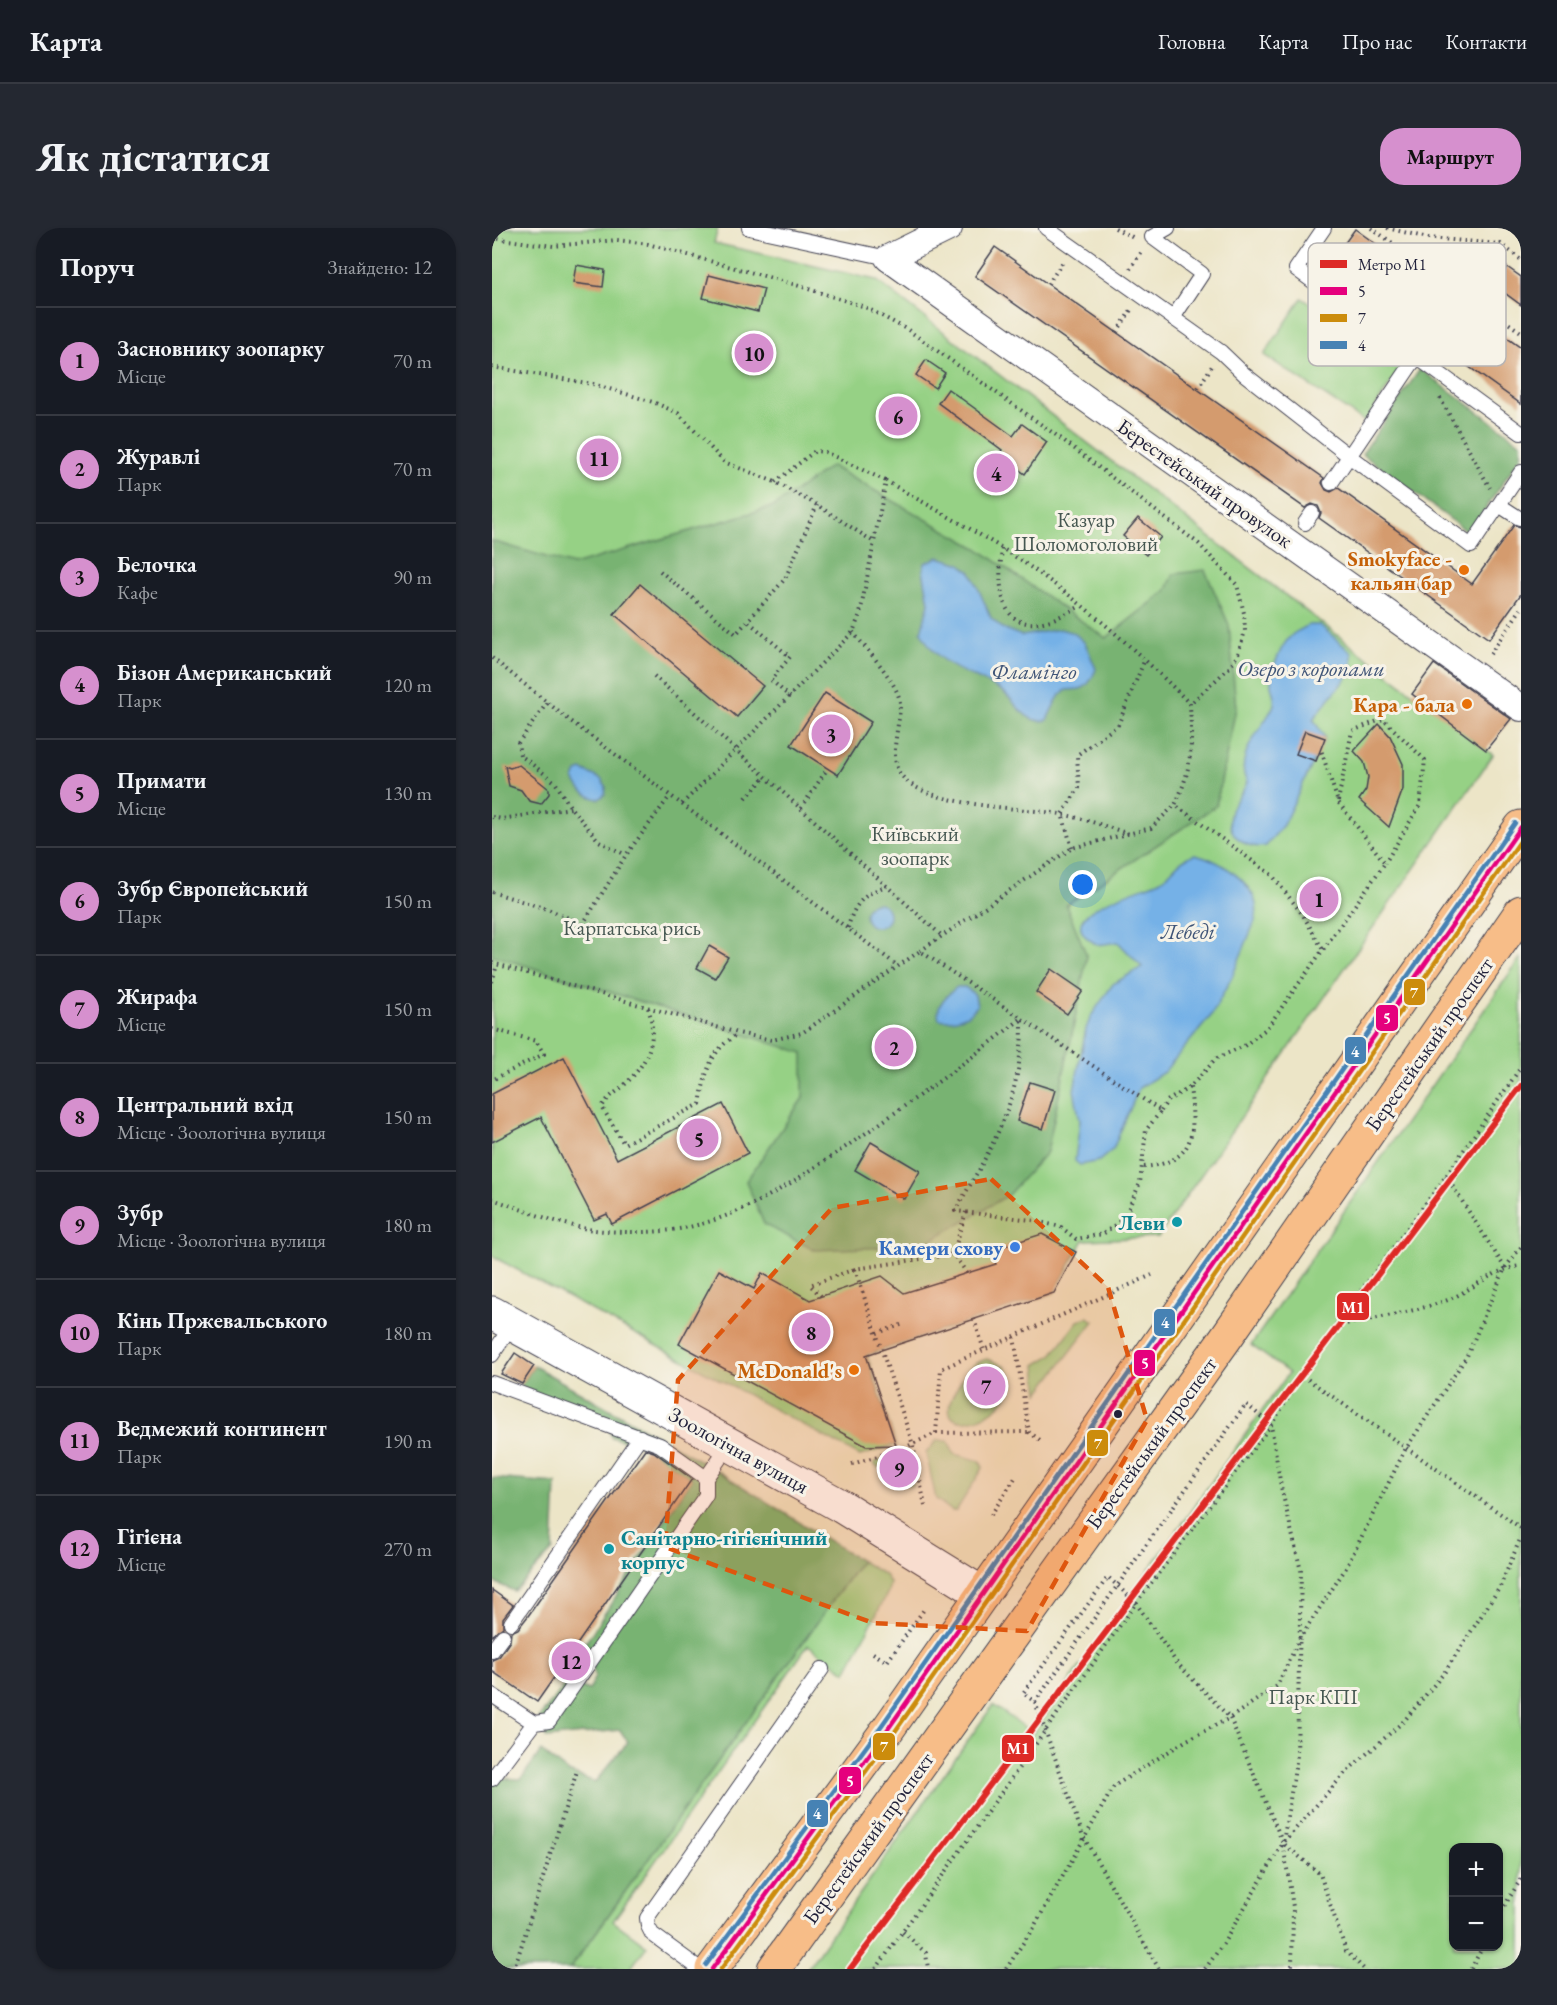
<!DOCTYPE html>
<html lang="uk">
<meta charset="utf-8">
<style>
body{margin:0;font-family:"EB Garamond",serif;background:#242831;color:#f1f3f6}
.controls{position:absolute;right:18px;bottom:18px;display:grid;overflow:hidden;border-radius:12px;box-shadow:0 2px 4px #0004}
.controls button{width:54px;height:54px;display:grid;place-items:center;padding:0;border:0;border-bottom:2px solid #363941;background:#171b24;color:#f1f3f6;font:30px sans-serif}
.you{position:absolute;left:591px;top:657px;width:21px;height:21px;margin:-15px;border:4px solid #fff;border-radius:50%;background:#1a73e8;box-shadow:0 0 0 9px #1a73e833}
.badge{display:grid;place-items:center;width:39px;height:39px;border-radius:50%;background:#d690ce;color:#111;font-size:20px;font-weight:700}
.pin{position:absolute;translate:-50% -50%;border:3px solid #fff;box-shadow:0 2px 6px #0006}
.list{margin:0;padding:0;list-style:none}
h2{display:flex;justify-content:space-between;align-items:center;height:78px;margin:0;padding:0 24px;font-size:26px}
h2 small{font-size:20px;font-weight:400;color:#9ea1a6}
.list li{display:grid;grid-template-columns:39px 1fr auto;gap:18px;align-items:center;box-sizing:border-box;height:108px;padding:0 24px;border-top:2px solid #363941}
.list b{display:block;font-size:22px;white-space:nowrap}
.list p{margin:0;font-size:20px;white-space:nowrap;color:#9ea1a6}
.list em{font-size:20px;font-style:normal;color:#9ea1a6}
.map{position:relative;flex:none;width:1029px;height:1741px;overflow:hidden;border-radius:24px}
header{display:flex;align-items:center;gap:36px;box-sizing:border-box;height:84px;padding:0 30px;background:#171b24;border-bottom:2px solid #363941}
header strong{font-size:28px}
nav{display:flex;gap:33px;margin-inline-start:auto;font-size:21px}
.intro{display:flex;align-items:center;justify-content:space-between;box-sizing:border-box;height:144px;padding:0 36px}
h1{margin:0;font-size:42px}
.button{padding:15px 27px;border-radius:24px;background:#d690ce;color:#111;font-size:21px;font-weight:700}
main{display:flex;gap:36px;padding:0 36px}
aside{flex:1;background:#171b24;border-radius:24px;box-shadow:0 2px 4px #0004}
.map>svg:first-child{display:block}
</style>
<header>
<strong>Карта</strong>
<nav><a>Головна</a><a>Карта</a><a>Про нас</a><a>Контакти</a></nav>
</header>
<div class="intro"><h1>Як дістатися</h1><a class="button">Маршрут</a></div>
<main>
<aside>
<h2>Поруч<small>Знайдено: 12</small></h2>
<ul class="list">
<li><span class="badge">1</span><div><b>Засновнику зоопарку</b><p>Місце</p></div><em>70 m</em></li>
<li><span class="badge">2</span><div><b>Журавлі</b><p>Парк</p></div><em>70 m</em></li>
<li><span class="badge">3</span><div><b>Белочка</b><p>Кафе</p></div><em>90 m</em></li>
<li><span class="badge">4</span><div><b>Бізон Американський</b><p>Парк</p></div><em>120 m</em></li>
<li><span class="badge">5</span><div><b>Примати</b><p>Місце</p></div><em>130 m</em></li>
<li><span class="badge">6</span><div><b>Зубр Європейський</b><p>Парк</p></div><em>150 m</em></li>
<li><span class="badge">7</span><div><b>Жирафа</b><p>Місце</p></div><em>150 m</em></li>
<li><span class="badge">8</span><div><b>Центральний вхід</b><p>Місце · Зоологічна вулиця</p></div><em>150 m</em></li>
<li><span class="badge">9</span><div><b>Зубр</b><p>Місце · Зоологічна вулиця</p></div><em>180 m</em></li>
<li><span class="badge">10</span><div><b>Кінь Пржевальського</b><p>Парк</p></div><em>180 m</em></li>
<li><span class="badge">11</span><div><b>Ведмежий континент</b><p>Парк</p></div><em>190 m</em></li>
<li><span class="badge">12</span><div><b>Гігієна</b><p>Місце</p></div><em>270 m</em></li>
</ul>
</aside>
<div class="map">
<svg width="1029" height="1741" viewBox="0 0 1029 1741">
<rect width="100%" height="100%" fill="#f7f3e8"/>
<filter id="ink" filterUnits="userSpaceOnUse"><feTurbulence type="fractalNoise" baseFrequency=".0167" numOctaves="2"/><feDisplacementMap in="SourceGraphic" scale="12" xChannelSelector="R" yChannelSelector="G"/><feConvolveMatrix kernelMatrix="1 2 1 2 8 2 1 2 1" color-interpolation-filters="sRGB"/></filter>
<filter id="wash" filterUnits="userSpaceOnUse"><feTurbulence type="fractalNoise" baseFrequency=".008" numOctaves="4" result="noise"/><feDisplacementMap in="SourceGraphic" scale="24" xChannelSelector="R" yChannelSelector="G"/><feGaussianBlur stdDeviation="1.35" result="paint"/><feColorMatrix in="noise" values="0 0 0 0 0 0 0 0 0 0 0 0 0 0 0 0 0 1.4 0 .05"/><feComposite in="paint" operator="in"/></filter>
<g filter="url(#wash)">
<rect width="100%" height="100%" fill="#ece5c7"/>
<g fill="#96d185" stroke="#5c7a60" stroke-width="1.5" fill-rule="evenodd">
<polygon points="0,0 226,0 222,15 384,52 1001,527 666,1009 592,1012 562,1065 375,1127 404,1217 368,1228 0,1028"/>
<polygon points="810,70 911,137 873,194 772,127"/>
<path d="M1029 729V1741H315L501 1477 541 1505 797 1145 759 1117ZM962 1620H1006V1718H962Z"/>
<polygon points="596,1089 602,1093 547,1165 544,1137 560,1127 586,1093"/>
<path d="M495 1131 513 1138C545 1184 425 1225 466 1158 474 1145 479 1135 495 1131Z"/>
<polygon points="445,1212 456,1213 462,1226 488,1233 491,1240 464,1283 460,1283 444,1271 434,1225"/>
<polygon points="412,1224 416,1227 421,1257 417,1258 382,1237 383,1234"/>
<polygon points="369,1333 393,1347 398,1355 396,1364 354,1444 316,1417 121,1693 155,1718 138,1741 78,1741"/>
</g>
<g fill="#78b372" stroke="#4d6a56" stroke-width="1.5">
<polygon points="928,141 1029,215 1029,228 977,305 870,226"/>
<polygon points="339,238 485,320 614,410 674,363 682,346 713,342 737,397 744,480 724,578 574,677 595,728 580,806 555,924 515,968 429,1018 322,1022 272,996 254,953 311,870 311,825 0,727 0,313 81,337 283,278"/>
<polygon points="42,1138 221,1240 369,1333 78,1741 0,1741 0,1558 5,1550 29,1551 49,1523 76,1544 103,1554 136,1514 128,1502 54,1510 47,1490 75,1454 97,1462 103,1448 92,1417 200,1251 154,1219 119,1209 115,1194 28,1159"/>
<polygon points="0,1250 64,1255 61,1322 22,1363 0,1353"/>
</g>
<g fill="#75b1e7" stroke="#4c6a91" stroke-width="1.5">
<path d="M446 329 467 335 479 344 499 390 510 400 530 408 568 401 582 405 593 415 604 441C591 474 581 454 569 466 563 473 559 484 555 492 532 498 523 470 507 461 473 442 449 442 429 404L437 375 431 342 433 335Z"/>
<path d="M817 397H828L860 425V443L821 491 833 510 791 597 774 618C753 622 732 606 739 583 742 572 752 565 755 554 741 528 771 500 781 479 785 472 780 464 779 457 778 442 790 415 801 406 805 403 812 400 817 397Z"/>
<path d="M90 542 109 551 114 559 113 566 107 571C95 569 88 563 82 551L85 544Z"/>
<path d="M703 626C730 632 773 660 763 693L740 749 719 788 672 844 647 860 621 921 607 933 588 937 583 933 588 893 582 862 594 801 599 788 621 756 650 739 626 714 606 717C549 687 649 662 667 653 682 645 681 634 703 626Z"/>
<circle cx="385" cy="687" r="12"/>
<path d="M465 759H473L483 767 485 778C476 790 461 794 447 791 443 777 455 767 465 759Z"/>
</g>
<g id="blocks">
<g fill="#d49b6e">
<polygon points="863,1 1029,120 1029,176 836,38"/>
<polygon points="503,19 832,250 830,255 834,262 839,264 846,260 980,356 1022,297 1029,299 1029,366 997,411 827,290 829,285 826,278 820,276 813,280 483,48"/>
<polygon points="84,37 113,42 111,59 81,55"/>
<polygon points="1015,39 1029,49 1029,77 1002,57"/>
<polygon points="217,47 272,61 266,84 211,70"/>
<polygon points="434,132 453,145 443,160 424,147"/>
<polygon points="456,161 521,208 530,196 555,214 533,246 507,227 510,222 446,175"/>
<polygon points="646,290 669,309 654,327 631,308"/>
<polygon points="148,356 271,458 245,489 122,386"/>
<polygon points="942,436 1019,491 994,522 920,466"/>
<polygon points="333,465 379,494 346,547 299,517"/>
<polygon points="887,496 898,508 911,536 911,561 897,599 867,572 874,562 876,549 872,534 862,523"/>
<polygon points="813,503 833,510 824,533 804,526"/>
<polygon points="27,537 57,561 57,566 49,576 37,573 29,562 17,558 13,538 18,540"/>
<polygon points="217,718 236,729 223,750 205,740"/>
<polygon points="559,741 591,763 575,786 544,764"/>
<polygon points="72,829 125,931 231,876 256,925 120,996 115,986 102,992 49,889 0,914 0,866"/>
<polygon points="538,854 563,862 551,901 525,893"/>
<polygon points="379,914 428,943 412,971 363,942"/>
<polygon points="550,1006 584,1024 562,1065 374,1127 404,1217 374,1218 187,1116 227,1042 262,1061 270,1045 318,1072 390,1048 412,1065 504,1036 500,1022"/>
<polygon points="23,1125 42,1138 30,1156 9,1146"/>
<polygon points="153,1221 162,1224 200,1251 45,1474 0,1443 0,1432 7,1429 18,1413 19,1404 26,1401 36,1388"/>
<polygon points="0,1362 21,1377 11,1390 11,1399 0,1408"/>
</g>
</g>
</g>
<g filter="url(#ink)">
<use href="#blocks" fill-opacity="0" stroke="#403f50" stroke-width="1.5"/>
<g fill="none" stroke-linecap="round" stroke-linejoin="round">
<defs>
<g id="service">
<polyline points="257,0 396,30"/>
<polyline points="554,0 729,124 752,146 857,228 979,318 1029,244"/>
<polyline points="676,0 660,9 710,46 681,90"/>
<polyline points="832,0 804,41 1029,205"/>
<polyline points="839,255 925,128"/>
<polyline points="1007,277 1027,290"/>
<polyline points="813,295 820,285"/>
<polyline points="0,1127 21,1096"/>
<polyline points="0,1155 168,1217 214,1250 214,1267 57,1493 42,1495 0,1551"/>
<polyline points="214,1250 237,1217"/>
<polyline points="19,1395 148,1209"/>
<polyline points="0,1423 11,1408"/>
<polyline points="0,1467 42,1495"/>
<polyline points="208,1741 160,1706 156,1698 155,1690 330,1441"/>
</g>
<polyline id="minor" points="457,0 396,30 1029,480"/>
<polyline id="tertiary" points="0,1085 349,1278 491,1366"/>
<g id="primary">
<polyline points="220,1741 396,1501 1029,599"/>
<polyline points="282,1741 733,1111 1029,684"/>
</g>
</defs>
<use href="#service" stroke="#403f50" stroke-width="16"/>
<use href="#minor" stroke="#403f50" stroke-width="28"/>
<use href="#tertiary" stroke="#403f50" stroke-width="35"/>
<use href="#primary" stroke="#403f50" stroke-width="35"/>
<g stroke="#403f50" stroke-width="4" stroke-dasharray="1.5 4.5" stroke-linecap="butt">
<polyline points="623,0 644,11"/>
<polyline points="879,0 1029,104"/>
<polyline points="895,0 936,10 1009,16 1029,32"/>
<polyline points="0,10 61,18 125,12 156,16 301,56 373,79 416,102 571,212 707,316 745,357 752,385 753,403 746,426 739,438 698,476"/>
<polyline points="638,41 651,22"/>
<polyline points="556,56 572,32"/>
<polyline points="625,104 639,82"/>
<path d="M0 139 101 156 161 174 186 185 232 234 283 254 325 277 382 314 394 253C432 275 471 296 508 319 578 363 641 418 698 476 700 517 701 539 683 577L780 647 811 687 831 722"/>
<polyline points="706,160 720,138"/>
<polyline points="948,170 998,260"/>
<polyline points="283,254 323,223 333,224 394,253"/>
<path d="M510 321C506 354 505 407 555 393 567 390 578 383 589 378"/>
<polyline points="168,343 244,406 293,351 325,277"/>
<polyline points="257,394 298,429 279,452 298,469"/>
<path d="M361 404C373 420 408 456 408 476 408 495 400 517 404 536 413 580 531 579 568 586 591 590 615 599 638 606"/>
<polyline points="998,426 1029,381"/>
<polyline points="0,430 72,488 406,738"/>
<polyline points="162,448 450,708"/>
<polyline points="55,475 26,515 28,527 63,554 79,580 107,613 134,627"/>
<polyline points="254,570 274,548"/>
<polyline points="846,573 860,503 891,491 933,532 928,577 893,635"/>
<polyline points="190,576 361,404 368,386 382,314"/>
<polyline points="309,580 334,543"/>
<polyline points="0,589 10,591 79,580"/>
<polyline points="580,620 570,586 587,560 585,527 626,497 653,431"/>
<polyline points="0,664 58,682 91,696 134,627 178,568"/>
<path d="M356 700C361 677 372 665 395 658"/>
<polyline points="428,723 580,620 659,600 683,577"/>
<path d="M0 735 246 805 280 812 310 805 428 723 669 883 654 902 648 955 632 990 611 1006 584 1011 569 999 540 992 463 983C502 916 531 870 530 790"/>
<polyline points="0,754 5,737"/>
<path d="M156 780C167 812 155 837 130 859 122 866 115 870 110 879L132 916 208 876C213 845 218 822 246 806"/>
<polyline points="0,801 44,813 52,826 0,852"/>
<polyline points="669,883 675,873 698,859 725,830 752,818 775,800 893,635 846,574 829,522"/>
<path d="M652 939C706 934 703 902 698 859"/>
<polyline points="954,948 1013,1040"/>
<path d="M0 971C36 983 76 1001 114 1003 144 1005 176 1005 205 997 262 983 313 946 361 914 419 874 475 834 530 790"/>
<polyline points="474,984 461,1026 475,1045"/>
<polyline points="329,1068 318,1057 363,1041"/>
<polyline points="482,1091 492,1122"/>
<path d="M843 1098C880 1091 917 1085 953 1073 980 1063 1000 1041 1029 1038"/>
<polyline points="385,1105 412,1096"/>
<polyline points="522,1109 537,1204 548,1212"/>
<polyline points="811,1148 1029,1300"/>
<polyline points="444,1205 449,1141 660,1047"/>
<polyline points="360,1236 412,1220 444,1205 537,1204"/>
<polyline points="433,1278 421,1217 363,1041 461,1026"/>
<polyline points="499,1287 523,1250"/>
<polyline points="381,1425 395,1434 433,1380"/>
<polyline points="543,1474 754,1176 779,1197 789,1259 809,1343 805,1528 791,1615 801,1679 800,1741"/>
<polyline points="1006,1688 1029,1651"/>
<polyline points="411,1704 434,1725 436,1741"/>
<polyline points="22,1741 85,1543"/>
<polyline points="384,1741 644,1375 779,1197 842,1099 954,948 1029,839"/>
<polyline points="514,1741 543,1697 622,1558 695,1512 738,1490 785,1458 808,1410 854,1340 913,1222 975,1128 1013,1040 1029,1019"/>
<polyline points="667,1741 591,1608 543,1474 531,1465 616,1349 644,1375 684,1434 738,1490 791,1615 828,1646 854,1723 872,1741"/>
<polyline points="713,1741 731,1716 791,1615 853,1545 912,1493 952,1445 1008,1359 1029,1309"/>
<polyline points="979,1741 991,1718"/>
<polyline points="1028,1741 1029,1730"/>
</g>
<use href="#service" stroke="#fff" stroke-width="14"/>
<use href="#minor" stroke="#fff" stroke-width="26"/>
<use href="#tertiary" stroke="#fff" stroke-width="33"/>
<use href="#primary" stroke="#f7bd88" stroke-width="33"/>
<defs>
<polyline id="bus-1" points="220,1741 396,1501 1029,599"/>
<polyline id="bus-2" points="229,1741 402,1505 1029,612"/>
<polyline id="bus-3" points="214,1737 390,1497 1023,595"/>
</defs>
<use href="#bus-1" stroke="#f7f3e8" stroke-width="9"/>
<use href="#bus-2" stroke="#f7f3e8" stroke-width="9"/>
<use href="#bus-3" stroke="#f7f3e8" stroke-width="9"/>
<use href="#bus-1" stroke="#e5007d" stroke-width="4.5"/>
<use href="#bus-2" stroke="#cc8c0c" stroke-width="4.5"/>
<use href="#bus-3" stroke="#4682b4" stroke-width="4.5"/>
<defs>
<polyline id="metro-1" points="358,1741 1029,858"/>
</defs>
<use href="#metro-1" stroke="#f7f3e8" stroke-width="10"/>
<use href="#metro-1" stroke="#dd2a26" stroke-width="6"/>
</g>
</g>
<path fill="#de560e" fill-opacity="0.2" stroke="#de560e" stroke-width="4.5" stroke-dasharray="12 8" stroke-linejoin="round" d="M499 951 616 1059 655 1192 535 1403 381 1395 173 1319 186 1152 340 980Z"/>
<g fill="#e8710a" stroke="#f7f3e8" stroke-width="2">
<circle cx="972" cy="342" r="6"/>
<circle cx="975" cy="476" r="6"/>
<circle cx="362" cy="1142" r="6"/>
</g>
<g fill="#0f9aa8" stroke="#f7f3e8" stroke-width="2">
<circle cx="685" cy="994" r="6"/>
<circle cx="117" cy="1321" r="6"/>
</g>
<circle fill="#3f7fe0" stroke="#f7f3e8" stroke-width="2" cx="523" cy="1019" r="6"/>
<circle fill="#22223b" stroke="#f7f3e8" stroke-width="2" cx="626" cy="1186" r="5"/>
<g text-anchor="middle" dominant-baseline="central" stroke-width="6" stroke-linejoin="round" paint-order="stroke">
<g font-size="21" fill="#22223b" stroke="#f7f3e8">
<text transform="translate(713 255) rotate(35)">Берестейський провулок</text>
<text transform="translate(937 816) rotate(-55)">Берестейський проспект</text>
<text transform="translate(659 1215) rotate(-54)">Берестейський проспект</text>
<text transform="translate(247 1222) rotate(29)">Зоологічна вулиця</text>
<text transform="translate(376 1610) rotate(-54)">Берестейський проспект</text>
</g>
<g font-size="21" fill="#455751" stroke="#f7f3e8">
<text x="594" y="291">Казуар<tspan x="594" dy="24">Шоломоголовий</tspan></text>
<text x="423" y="605">Київський<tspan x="423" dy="24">зоопарк</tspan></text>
<text x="140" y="699">Карпатська рись</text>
<text x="821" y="1468">Парк КПІ</text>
</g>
<g font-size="21" font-weight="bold" fill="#c56008" stroke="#f7f3e8" text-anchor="end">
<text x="960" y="330">Smokyface -<tspan x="960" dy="24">кальян бар</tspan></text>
<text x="963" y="476">Кара - бала</text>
<text x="350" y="1142">McDonald's</text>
</g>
<g font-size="21" font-weight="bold" fill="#0d838f" stroke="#f7f3e8" text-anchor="end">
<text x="673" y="994">Леви</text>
<text x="129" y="1309" text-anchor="start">Санітарно-гігієнічний<tspan x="129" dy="24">корпус</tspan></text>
</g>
<g font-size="21" font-weight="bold" fill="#366cbe" stroke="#f7f3e8" text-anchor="end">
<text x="511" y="1019">Камери схову</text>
</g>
<g font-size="22" font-style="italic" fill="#3f5477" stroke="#f7f3e8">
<text x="819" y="440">Озеро з коропами</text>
<text x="542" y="443">Фламінго</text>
<text x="696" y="703">Лебеді</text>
</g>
</g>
<rect x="816" y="15" width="198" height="123" rx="9" fill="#f7f3e8" stroke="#b7b4b4" stroke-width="1.5"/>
<rect x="828" y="32" width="27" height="8" fill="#dd2a26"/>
<rect x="828" y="59" width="27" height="8" fill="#e5007d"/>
<rect x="828" y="86" width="27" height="8" fill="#cc8c0c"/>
<rect x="828" y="113" width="27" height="8" fill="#4682b4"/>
<g font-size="16" fill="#22223b">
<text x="866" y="42">Метро M1</text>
<text x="866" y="69">5</text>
<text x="866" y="96">7</text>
<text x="866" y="123">4</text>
</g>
<g stroke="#f7f3e8" stroke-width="2">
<rect x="911" y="750" width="23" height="28" rx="6" fill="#cc8c0c"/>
<rect x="883" y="776" width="24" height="28" rx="6" fill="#e5007d"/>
<rect x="852" y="808" width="23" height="29" rx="6" fill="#4682b4"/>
<rect x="844" y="1064" width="34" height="29" rx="6" fill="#dd2a26"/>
<rect x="661" y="1080" width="23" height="29" rx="6" fill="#4682b4"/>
<rect x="641" y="1121" width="23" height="28" rx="6" fill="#e5007d"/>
<rect x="594" y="1201" width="23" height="28" rx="6" fill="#cc8c0c"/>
<rect x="380" y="1504" width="24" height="29" rx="6" fill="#cc8c0c"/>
<rect x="509" y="1506" width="34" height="29" rx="6" fill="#dd2a26"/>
<rect x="346" y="1538" width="24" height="29" rx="6" fill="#e5007d"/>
<rect x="314" y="1571" width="23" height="29" rx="6" fill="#4682b4"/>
</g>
<g font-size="16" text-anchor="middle" font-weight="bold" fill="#fff">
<text x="922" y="770">7</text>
<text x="895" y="796">5</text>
<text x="863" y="829">4</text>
<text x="861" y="1085">M1</text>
<text x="673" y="1100">4</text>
<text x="653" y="1141">5</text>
<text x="606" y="1221">7</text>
<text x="392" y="1524">7</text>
<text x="526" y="1526">M1</text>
<text x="358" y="1559">5</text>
<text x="325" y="1591">4</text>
</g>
</svg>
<div class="controls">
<button>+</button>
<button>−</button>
</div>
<div class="you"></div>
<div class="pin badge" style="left:827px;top:671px">1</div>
<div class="pin badge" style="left:402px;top:819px">2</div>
<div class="pin badge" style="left:339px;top:506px">3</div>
<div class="pin badge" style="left:504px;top:245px">4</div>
<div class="pin badge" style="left:207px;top:910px">5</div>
<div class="pin badge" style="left:406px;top:188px">6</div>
<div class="pin badge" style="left:494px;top:1158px">7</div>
<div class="pin badge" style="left:319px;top:1104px">8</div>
<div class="pin badge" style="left:407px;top:1240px">9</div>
<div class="pin badge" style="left:262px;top:125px">10</div>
<div class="pin badge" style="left:107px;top:230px">11</div>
<div class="pin badge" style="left:79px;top:1433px">12</div>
</div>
</main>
